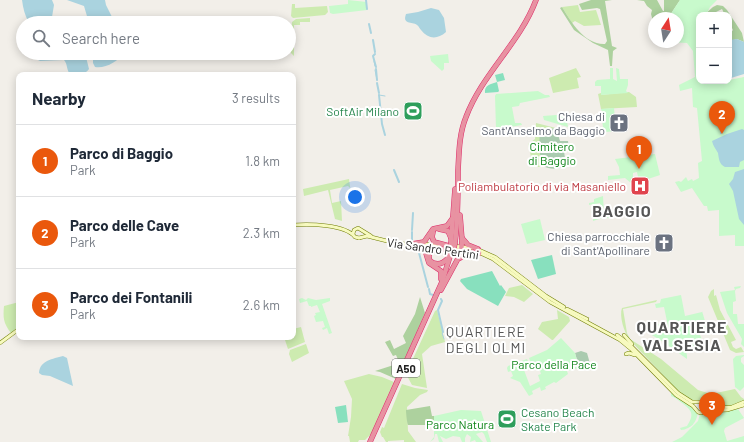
<!DOCTYPE html>
<meta charset="utf-8">
<style>
body{margin:0;font-family:Barlow,sans-serif;background:#f6f6f7;color:#1f2937}
.controls{position:absolute;right:12px;top:12px;display:grid;overflow:hidden;border-radius:8px;box-shadow:0 2px 10px #0003}
.controls button{width:36px;height:36px;display:grid;place-items:center;padding:0;border:0;border-bottom:1px solid #e0e1e3;background:#fff;color:#1f2937;font:20px sans-serif}
.compass{position:absolute;left:648px;top:12px;width:36px;height:36px;border-radius:50%;background:#fff;box-shadow:0 2px 10px #0003;rotate:12deg}
.you{position:absolute;left:355px;top:197px;width:14px;height:14px;margin:-10px;border:3px solid #fff;border-radius:50%;background:#1a73e8;box-shadow:0 0 0 6px #1a73e833}
.badge{display:grid;place-items:center;width:26px;height:26px;border-radius:50%;background:#ea580c;color:#fff;font-size:13px;font-weight:700}
.pin{position:absolute;translate:-50% -33px;filter:drop-shadow(0 1px 2px #0008)}
.pin::after{content:'';position:absolute;top:21px;width:14px;height:12px;background:inherit;clip-path:polygon(0 0,100% 0,50% 100%)}
.list{margin:0;padding:0;list-style:none}
h2{display:flex;justify-content:space-between;align-items:center;height:52px;margin:0;padding:0 16px;font-size:17px}
h2 small{font-size:13px;font-weight:400;color:#747a83}
.list li{display:grid;grid-template-columns:26px 1fr auto;gap:12px;align-items:center;box-sizing:border-box;height:72px;padding:0 16px;border-top:1px solid #e0e1e3}
.list b{display:block;font-size:15px;white-space:nowrap}
.list p{margin:0;font-size:13px;white-space:nowrap;color:#747a83}
.list em{font-size:13px;font-style:normal;color:#747a83}
.icon{flex:none;width:22px;height:22px;fill:none;stroke:currentColor;stroke-width:2;stroke-linecap:round;stroke-linejoin:round}
.map{position:relative;flex:none;width:744px;height:442px;overflow:hidden}
.search{position:absolute;background:#fff;box-shadow:0 2px 10px #0003;left:16px;top:16px;width:280px;height:44px;display:flex;align-items:center;gap:10px;box-sizing:border-box;padding:0 14px;border-radius:22px;color:#747a83;font-size:15px}
.panel{position:absolute;background:#fff;box-shadow:0 2px 10px #0003;left:16px;top:72px;width:280px;height:268px;border-radius:8px}
.map>svg:first-child{display:block}
</style>
<div class="map">
<svg width="744" height="442" viewBox="0 0 744 442">
<rect width="100%" height="100%" fill="#f2efe9"/>
<g fill="#cdebb0">
<polygon points="292,4 295,4 295,8 327,6 328,12 325,15 293,18 291,16"/>
<polygon points="578,5 580,12 596,10 601,25 584,26 575,21 572,23 562,7"/>
<polygon points="310,18 310,22 300,22 300,25 294,25 294,56 291,53 290,49 292,22 296,19"/>
<polygon points="576,68 581,77 577,78 579,88 553,93 549,78"/>
<polygon points="629,92 636,97 637,107 601,109 598,94 601,93 601,95"/>
<polygon points="536,123 556,128 540,131 542,166 544,167 537,167 533,165 528,144 535,139"/>
<polygon points="349,179 351,194 350,194 351,192 349,192 350,188 348,186 330,190 332,203 341,201 342,221 335,219 328,190 304,196 303,189"/>
<polygon points="522,285 533,294 524,302 514,297 505,296 509,288"/>
<polygon points="714,289 714,296 716,295 720,310 736,340 731,342 733,347 736,349 741,347 744,352 736,353 730,350 708,297 711,291"/>
<path d="M657 300 656 302 623 309 627 333 630 339 661 359 698 390 711 394 735 389 741 397 744 399V401L732 406 712 407 705 403 693 402 678 391 629 339C624 332 619 316 622 308Z"/>
<path d="M19 302V327L11 333C3 323 3 317 4 306Z"/>
<polygon points="437,310 445,342 431,346 422,354 427,388 412,385 406,374 435,311"/>
<polygon points="557,310 569,317 570,321 553,340 552,340 538,329 542,322 558,319"/>
<polygon points="301,327 305,342 288,349 284,337 293,337 293,329"/>
<polygon points="306,344 309,353 292,362 289,354 290,350"/>
<polygon points="369,374 382,377 394,382 371,434 365,440 359,440 358,442 350,442 349,436 348,436 351,417 352,399 344,381"/>
<polygon points="402,384 415,388 428,390 427,392 420,395 407,407 408,431 416,442 404,442 404,440 388,441 388,442 386,442 383,437 382,437 380,432 382,427 384,428"/>
</g>
<g fill="#add19e">
<path d="M591 0H612L605 1 612 46 617 48 613 51 612 66H610L608 50 593 43 574 30 560 8 562 7C571 22 585 45 605 44L607 41 600 9 597 8 582 10 579 4Z"/>
<polygon points="637,0 657,0 663,11 664,11 664,0 680,0 670,15 654,18 654,25 651,14 652,10 647,6 644,1"/>
<polygon points="717,5 723,6 727,10 742,33 744,42 737,39 730,41 729,40 729,35 733,30 729,22 729,15 725,15 722,9 710,15 704,15 713,7"/>
<polygon points="420,297 425,313 404,361 399,362 396,355 393,356 385,342 390,340 394,349 406,343 403,336 415,314"/>
<polygon points="400,363 401,367 396,379 380,372 375,371"/>
<path d="M430 406 432 416H434V425H408C407 423 406 413 406 410Z"/>
</g>
<g fill="#aacbaf">
<path d="M556 128 560 141H568L569 150 564 151 566 166C557 170 550 169 542 166L539 147 540 131Z"/>
<polygon points="581,351 587,353 591,367 580,370 575,353"/>
</g>
<g fill="#c8facc">
<polygon points="348,0 367,2 367,10 333,14 330,13 329,6 348,4"/>
<polygon points="680,0 717,0 710,7 706,15 699,15 699,81 729,81 729,80 744,77 744,246 735,246 735,235 719,236 719,210 708,211 707,206 704,206 692,188 681,192 675,182 679,181 681,182 686,177 688,181 692,179 693,181 699,178 698,163 702,161 697,108 693,107 692,88 680,91 679,85 695,77 693,51 687,43 669,42 678,42 678,18 656,18 670,15"/>
<polygon points="448,54 449,63 444,63 444,69 442,71 431,61 430,56"/>
<polygon points="610,68 613,68 613,79 617,81 616,68 619,69 620,79 628,79 628,85 626,91 628,93 601,95 601,86 595,86 595,82 597,80 610,79"/>
<polygon points="538,91 545,95 549,95 550,97 520,103 519,106 512,107 515,123 521,123 522,125 496,129 495,96 496,94"/>
<polygon points="614,108 616,131 606,132 604,134 602,120 604,119 601,109"/>
<polygon points="556,115 566,116 568,127 544,120 543,116"/>
<polygon points="655,154 660,175 639,182 637,172 633,173 633,181 631,183 625,178 608,180 608,176 620,175 619,167 615,159"/>
<polygon points="603,196 604,215 612,215 614,218 602,218 593,221 593,219 603,216 603,213 595,215 594,212 591,213 591,211 593,210 592,208 600,206 600,203 589,205 589,203 594,202 594,199"/>
<polygon points="540,219 545,240 527,244 521,224"/>
<polygon points="741,286 740,288 736,289 735,291 736,301 733,302 733,314 737,314 738,324 744,324 744,347 741,344 742,339 727,313 720,292 735,290 734,287"/>
<polygon points="681,295 685,316 702,312 702,311 705,321 714,323 716,322 717,324 701,330 699,333 705,346 697,351 692,347 688,348 688,345 685,344 687,356 687,359 662,341 638,327 659,324 661,332 669,331 664,307 656,308 655,304 660,303 661,299"/>
<polygon points="302,298 306,300 308,298 316,300 330,298 330,301 322,304 332,333 329,334 327,328 323,330 322,328 325,327 323,321 316,322 314,316 316,315 315,313 320,312 317,305 311,307 311,306 309,306 307,301 300,303 299,299"/>
<polygon points="561,338 575,353 579,368 567,371 568,374 556,383 554,382 545,387 546,389 541,391 540,387 532,391 533,394 529,396 520,382 510,378 513,376 511,371 508,372 507,368 508,366 527,359 530,366 524,370 530,386 540,381 538,375 541,374 540,371 539,371 535,362 531,363 529,358 547,350"/>
<polygon points="744,355 744,356 741,358 741,362 744,365 744,387 740,391 735,387 733,359 736,356"/>
<path d="M671 391 691 406 698 413C696 423 691 429 681 430L680 428 687 426C694 415 693 411 682 403 678 400 676 398 671 396Z"/>
<polygon points="738,409 744,418 725,428 724,431 727,441 744,436 744,442 672,442 682,437 698,421 700,414 709,412 724,412"/>
<polygon points="461,410 481,411 491,442 487,442 484,434 482,432 476,434 483,442 476,442 475,440 470,442 471,437 467,434 465,438 465,442 462,442 460,437 453,436 446,439 440,436 443,442 439,442 437,434 435,434 434,439 430,442 434,437 434,416"/>
</g>
<g fill="#88e0be">
<path d="M503 73 505 80 497 82 499 91 498 92 485 93C484 85 491 84 497 82L495 75Z"/>
<polygon points="552,255 556,274 538,279 531,260"/>
<polygon points="492,271 500,286 501,285 506,292 498,306 467,289 460,281 461,279"/>
<polygon points="346,405 348,422 338,423 335,407"/>
</g>
<g fill="#aad3df">
<path d="M22 0H52L54 5 51 23H29C25 16 23 8 22 0Z"/>
<polygon points="67,0 105,0 106,5 115,23 89,23 84,6"/>
<path d="M431 8 439 10 444 18 446 32C437 40 428 39 421 30 419 28 419 26 417 25 412 21 402 25 406 14L418 12Z"/>
<polygon points="737,39 744,42 744,74 731,78 729,77 729,40"/>
<path d="M36 53H85L89 69C85 75 77 75 71 75 66 71 68 64 64 60L40 61 38 60Z"/>
<path d="M93 53H123C119 61 105 69 95 67L93 63Z"/>
<path d="M742 129 744 130V160L740 162 739 167H725C719 164 719 159 718 153 716 149 713 146 712 141L727 134Z"/>
<polygon points="744,169 744,225 739,219 733,191 729,184 733,179 735,172"/>
<path d="M63 356 67 358 73 386 50 376 42 375 39 373C40 360 53 359 63 356Z"/>
</g>
<g fill="none" stroke-linecap="round" stroke-linejoin="round">
<g stroke="#aad3df" stroke-width="1">
<polyline points="374,61 375,66"/>
<polyline points="375,70 377,80"/>
<polyline points="379,95 385,96"/>
<polyline points="443,332 442,333 444,339"/>
</g>
<g stroke="#aad3df" stroke-width="2">
<polyline points="366,0 367,9"/>
<polyline points="369,24 371,33"/>
<polyline points="373,40 375,52"/>
<polyline points="375,54 373,56 376,67"/>
<polyline points="376,69 377,80"/>
<polyline points="377,83 379,93"/>
<polyline points="379,95 382,124 385,135"/>
<polyline points="715,111 722,124 721,133"/>
<polyline points="394,170 399,182"/>
<polyline points="412,230 413,213"/>
<polyline points="412,240 412,232"/>
<polyline points="412,246 418,249 428,287"/>
<polyline points="429,289 430,294 433,295"/>
<polyline points="441,299 442,301 438,310 443,332"/>
</g>
<defs>
<g id="secondary">
<path d="M293 225C309 224 345 224 355 237L359 238"/>
<polyline points="353,234 354,230 358,228 371,236"/>
<polyline points="359,238 367,236 391,242 412,245"/>
<polyline points="421,244 440,245"/>
<polyline points="418,246 438,248"/>
<polyline points="453,246 472,248"/>
<polyline points="452,249 470,251"/>
<polyline points="477,249 495,257 546,296 564,307"/>
<polyline points="478,252 493,259 550,302 620,340 631,349 676,395 693,406 698,412 701,413 707,411 727,410 744,405"/>
<polyline points="567,309 587,319"/>
<polyline points="617,335 630,345 678,393 692,402 701,402 709,407 717,408 732,407 744,402"/>
<polyline points="624,335 632,344"/>
<polyline points="0,343 19,329"/>
<polyline points="626,354 629,353 635,355"/>
</g>
<g id="motorway">
<polyline points="439,229 448,231 451,238"/>
<polyline points="433,232 432,237 434,242 449,246"/>
<polyline points="462,238 468,245 478,249"/>
<polyline points="451,243 455,189"/>
<path d="M455 243C458 220 458 195 458 171 459 153 459 134 466 117 482 74 520 43 536 0"/>
<polyline points="412,244 424,242 433,229 447,226 452,219"/>
<polyline points="413,245 425,250 429,263 441,271 441,279"/>
<path d="M448 258C443 264 437 266 430 261 425 249 439 249 448 249"/>
<polyline points="460,258 468,252 479,253"/>
<polyline points="441,290 461,253 462,240 460,215"/>
<polyline points="370,442 442,282 451,253"/>
</g>
</defs>
<use href="#secondary" stroke="#707d05" stroke-width="4"/>
<use href="#motorway" stroke="#dc2a67" stroke-width="5.5"/>
<use href="#secondary" stroke="#f7fabf" stroke-width="3"/>
<use href="#motorway" stroke="#e892a2" stroke-width="4.5"/>
<defs>
<g id="motorway-bridge">
<polyline points="449,253 451,243"/>
<polyline points="453,253 455,243"/>
</g>
</defs>
<use href="#motorway-bridge" stroke="#dc2a67" stroke-width="5.5" stroke-linecap="butt"/>
<use href="#motorway-bridge" stroke="#e892a2" stroke-width="4.5"/>
</g>
<defs>
<symbol id="stadium-square" viewBox="-11 -11 22 22"><rect x="-9" y="-9" width="18" height="18" rx="4" fill="#2e9e5b" stroke="#fff"/><path d="M0-5a6.5 5 0 1 0 0 10a6.5 5 0 1 0 0-10ZM-3.5-1.8h7v3.6h-7Z" fill="#fff"/></symbol>
<symbol id="church-square" viewBox="-11 -11 22 22"><rect x="-9" y="-9" width="18" height="18" rx="4" fill="#6b7280" stroke="#fff"/><path d="M-1.2-6h2.4v3.5h3.3v2.4h-3.3V6h-2.4V-.1h-3.3v-2.4h3.3Z" fill="#fff"/></symbol>
<symbol id="hospital-square" viewBox="-11 -11 22 22"><rect x="-9" y="-9" width="18" height="18" rx="4" fill="#e0444e" stroke="#fff"/><path d="M-5-5h3v3.5h4V-5h3V5h-3V1.5h-4V5h-3Z" fill="#fff"/></symbol>
</defs>
<g fill-rule="evenodd">
<use href="#stadium-square" x="402" y="100" width="22" height="22"/>
<use href="#church-square" x="608" y="112" width="22" height="22"/>
<use href="#hospital-square" x="629" y="175" width="22" height="22"/>
<use href="#church-square" x="653" y="232" width="22" height="22"/>
<use href="#stadium-square" x="496" y="408" width="22" height="22"/>
</g>
<g text-anchor="middle" dominant-baseline="central" stroke-width="4" stroke-linejoin="round" paint-order="stroke">
<rect fill="#fff" stroke="#646464" stroke-width="1" x="392" y="359" width="28" height="18" rx="3"/>
<g font-size="11" font-weight="bold" fill="#222">
<text x="406" y="368">A50</text>
</g>
<g font-size="12" fill="#27864d" stroke="#fff" text-anchor="end">
<text x="399" y="111">SoftAir Milano</text>
<text x="521" y="412" text-anchor="start">Cesano Beach<tspan x="521" dy="14">Skate Park</tspan></text>
</g>
<g font-size="12" fill="#5b616d" stroke="#fff" text-anchor="end">
<text x="605" y="116">Chiesa di<tspan x="605" dy="14">Sant'Anselmo da Baggio</tspan></text>
<text x="650" y="236">Chiesa parrocchiale<tspan x="650" dy="14">di Sant'Apollinare</tspan></text>
</g>
<g font-size="12" fill="#0c8416" stroke="#fff">
<text x="552" y="146">Cimitero<tspan x="552" dy="14">di Baggio</tspan></text>
<text x="554" y="364">Parco della Pace</text>
<text x="460" y="424">Parco Natura</text>
</g>
<g font-size="12" fill="#be3a42" stroke="#fff" text-anchor="end">
<text x="626" y="186">Poliambulatorio di via Masaniello</text>
</g>
<g font-size="12" fill="#222" stroke="#fff">
<text transform="translate(433 248) rotate(8)">Via Sandro Pertini</text>
</g>
<g font-size="14" letter-spacing="1" fill="#555" stroke="#fff">
<text x="486" y="331">QUARTIERE<tspan x="486" dy="16">DEGLI OLMI</tspan></text>
</g>
<g font-size="16" font-weight="bold" letter-spacing="1" fill="#555" stroke="#fff">
<text x="622" y="210">BAGGIO</text>
<text x="682" y="326">QUARTIERE<tspan x="682" dy="18">VALSESIA</tspan></text>
</g>
</g>
</svg>
<div class="controls">
<button>+</button>
<button>−</button>
</div>
<svg class="compass" viewBox="-18 -18 36 36"><path d="M0-13l5 13h-10z" fill="#e53935"/><path d="M0 13l5-13h-10z" fill="#747a83"/></svg>
<div class="you"></div>
<div class="pin badge" style="left:639px;top:169px">1</div>
<div class="pin badge" style="left:722px;top:134px">2</div>
<div class="pin badge" style="left:712px;top:425px">3</div>
<div class="search"><svg class="icon" aria-label="search" viewBox="0 0 24 24"><circle cx="10" cy="10" r="6"/><path d="M15 15l6 6"/></svg>Search here</div>
<section class="panel">
<h2>Nearby<small>3 results</small></h2>
<ul class="list">
<li><span class="badge">1</span><div><b>Parco di Baggio</b><p>Park</p></div><em>1.8 km</em></li>
<li><span class="badge">2</span><div><b>Parco delle Cave</b><p>Park</p></div><em>2.3 km</em></li>
<li><span class="badge">3</span><div><b>Parco dei Fontanili</b><p>Park</p></div><em>2.6 km</em></li>
</ul>
</section>
</div>
